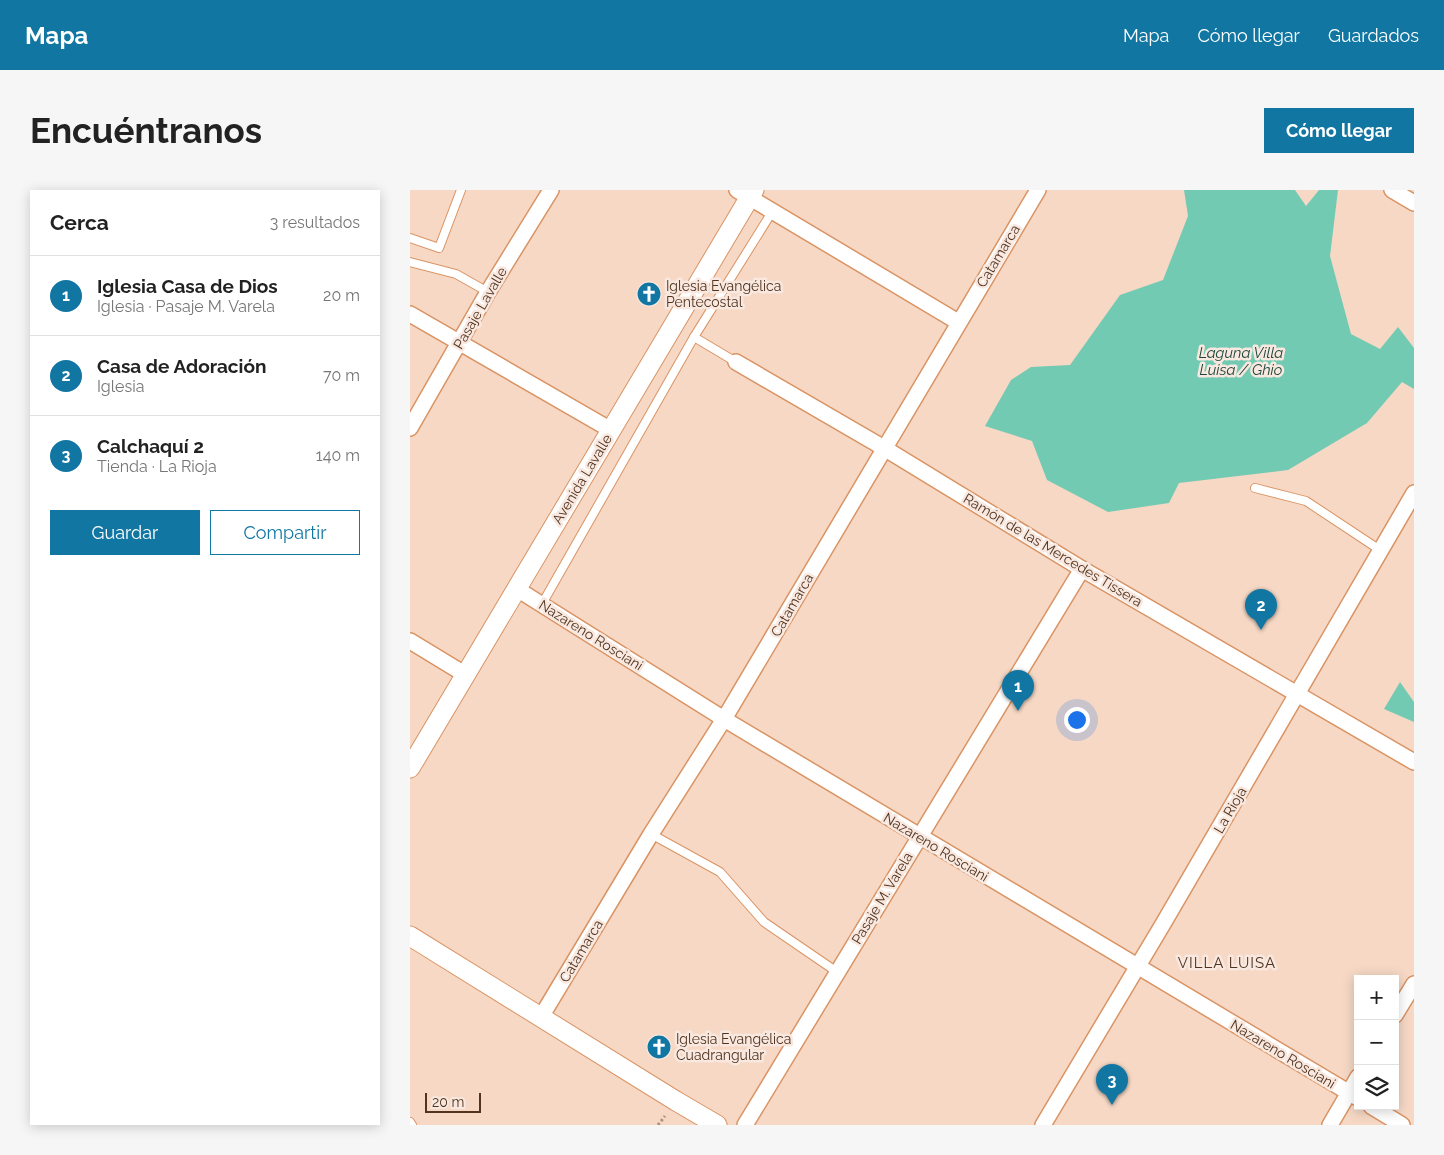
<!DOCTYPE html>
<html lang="es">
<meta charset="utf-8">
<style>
body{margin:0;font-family:Raleway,sans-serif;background:#f6f6f6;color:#222}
.controls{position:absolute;right:15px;bottom:15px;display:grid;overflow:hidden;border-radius:0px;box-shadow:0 2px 12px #0003}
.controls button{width:45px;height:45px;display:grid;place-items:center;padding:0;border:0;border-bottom:1px solid #e0e0e0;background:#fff;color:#222;font:25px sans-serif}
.scale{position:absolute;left:15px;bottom:12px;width:56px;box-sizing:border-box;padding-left:5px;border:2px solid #51331f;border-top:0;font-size:14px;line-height:18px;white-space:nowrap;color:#51331f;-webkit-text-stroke:4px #f8e8df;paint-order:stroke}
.you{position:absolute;left:666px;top:529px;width:18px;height:18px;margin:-12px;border:4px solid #fff;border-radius:50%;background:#1a73e8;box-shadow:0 0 0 8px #1a73e833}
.badge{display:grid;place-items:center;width:32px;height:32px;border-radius:50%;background:#1176a2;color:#fff;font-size:16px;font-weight:700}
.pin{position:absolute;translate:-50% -41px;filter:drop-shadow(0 1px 2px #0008)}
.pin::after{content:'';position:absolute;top:26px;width:18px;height:15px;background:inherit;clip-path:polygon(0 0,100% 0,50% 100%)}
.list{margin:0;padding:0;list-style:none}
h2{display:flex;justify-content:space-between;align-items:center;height:65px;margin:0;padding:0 20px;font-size:21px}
h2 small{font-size:16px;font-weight:400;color:#767676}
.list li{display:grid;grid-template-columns:32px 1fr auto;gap:15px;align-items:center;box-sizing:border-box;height:80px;padding:0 20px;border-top:1px solid #e0e0e0}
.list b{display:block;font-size:19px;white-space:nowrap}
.list p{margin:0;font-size:16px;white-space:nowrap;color:#767676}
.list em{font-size:16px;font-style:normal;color:#767676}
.actions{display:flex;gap:10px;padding:15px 20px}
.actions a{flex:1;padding:11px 0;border:1px solid #1176a2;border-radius:0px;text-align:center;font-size:18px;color:#1176a2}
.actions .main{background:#1176a2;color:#fff}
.icon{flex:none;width:28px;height:28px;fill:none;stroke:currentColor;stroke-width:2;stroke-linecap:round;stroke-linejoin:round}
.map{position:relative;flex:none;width:1004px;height:935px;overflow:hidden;border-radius:0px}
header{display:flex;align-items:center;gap:30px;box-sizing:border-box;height:70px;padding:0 25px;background:#1176a2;color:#fff}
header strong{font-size:24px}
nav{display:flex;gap:28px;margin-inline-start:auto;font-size:18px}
.intro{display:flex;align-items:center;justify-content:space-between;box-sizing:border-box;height:120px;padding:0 30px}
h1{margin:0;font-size:35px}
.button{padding:12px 22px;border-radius:0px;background:#1176a2;color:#fff;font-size:18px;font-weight:700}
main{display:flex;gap:30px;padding:0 30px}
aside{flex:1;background:#fff;border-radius:0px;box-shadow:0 2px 12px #0003}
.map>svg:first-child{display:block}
</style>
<header>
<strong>Mapa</strong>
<nav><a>Mapa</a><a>Cómo llegar</a><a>Guardados</a></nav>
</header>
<div class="intro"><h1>Encuéntranos</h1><a class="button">Cómo llegar</a></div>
<main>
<aside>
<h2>Cerca<small>3 resultados</small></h2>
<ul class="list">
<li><span class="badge">1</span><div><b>Iglesia Casa de Dios</b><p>Iglesia · Pasaje M. Varela</p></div><em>20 m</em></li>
<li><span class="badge">2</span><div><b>Casa de Adoración</b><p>Iglesia</p></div><em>70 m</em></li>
<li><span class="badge">3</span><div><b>Calchaquí 2</b><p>Tienda · La Rioja</p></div><em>140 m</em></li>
</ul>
<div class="actions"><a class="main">Guardar</a><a>Compartir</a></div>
</aside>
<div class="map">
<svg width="1004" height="935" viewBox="0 0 1004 935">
<rect width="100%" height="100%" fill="#f6d8c5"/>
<g fill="#73cab3">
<polygon points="774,0 885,0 896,16 909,0 928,0 920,66 941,144 970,159 988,137 1004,158 1004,199 992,192 957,233 878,280 769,293 759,313 698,322 637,290 622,251 575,236 601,190 621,177 660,175 710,105 753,90 778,26"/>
<polygon points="990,492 1004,512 1004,532 974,519"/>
</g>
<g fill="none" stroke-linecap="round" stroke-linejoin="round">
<defs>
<g id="service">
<polyline points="0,48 29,58 51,0"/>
<polyline points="0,72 46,84 78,102"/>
<polyline points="284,147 326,172"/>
<polyline points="845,298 896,311 970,360"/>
<polyline points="132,414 284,147 362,22"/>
<polyline points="241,644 310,682 354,732 427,782"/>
<polyline points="0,932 2,935"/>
</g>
<g id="minor">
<polyline points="327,0 548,132"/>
<polyline points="982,0 1004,13"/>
<polyline points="0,124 201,240"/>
<polyline points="326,172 474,258 672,379 1004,572"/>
<polyline points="0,238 78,102 141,0"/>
<polyline points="107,399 314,529 948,908"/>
<polyline points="0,451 56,485"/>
<polyline points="985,825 1004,794"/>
<polyline points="131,827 241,644 314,529 628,0"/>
<polyline points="961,916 992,935"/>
<polyline points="335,935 672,379"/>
<polyline points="633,935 753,734 1004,303"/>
<polyline points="920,935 948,887"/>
</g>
<g id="tertiary">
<polyline points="0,578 344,0"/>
<polyline points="0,746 266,911 307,935"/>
</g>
</defs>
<use href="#service" stroke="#da9464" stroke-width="10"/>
<use href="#minor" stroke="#da9464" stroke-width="18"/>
<use href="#tertiary" stroke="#da9464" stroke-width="21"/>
<polyline stroke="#af917e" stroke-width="3" stroke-dasharray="2.5 2.5" stroke-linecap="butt" points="248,935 255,926"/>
<use href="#service" stroke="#fff" stroke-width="8"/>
<use href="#minor" stroke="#fff" stroke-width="15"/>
<use href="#tertiary" stroke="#fff" stroke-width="19"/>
</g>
<defs>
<symbol id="church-disc" viewBox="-11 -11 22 22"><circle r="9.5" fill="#1176a2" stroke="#f8e8df"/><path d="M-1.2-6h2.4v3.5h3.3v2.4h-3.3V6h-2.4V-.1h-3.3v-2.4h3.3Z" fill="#fff"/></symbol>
</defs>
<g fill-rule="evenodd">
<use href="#church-disc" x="225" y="90" width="28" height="28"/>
<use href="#church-disc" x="235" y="843" width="28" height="28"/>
</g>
<g text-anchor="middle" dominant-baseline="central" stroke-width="5" stroke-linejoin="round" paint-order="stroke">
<g font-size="14" fill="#51331f" stroke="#f8e8df">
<text transform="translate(588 66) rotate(-59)">Catamarca</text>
<text transform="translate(70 118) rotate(-60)">Pasaje Lavalle</text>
<text transform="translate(172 289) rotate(-59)">Avenida Lavalle</text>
<text transform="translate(643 360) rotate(31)">Ramón de las Mercedes Tissera</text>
<text transform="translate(382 415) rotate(-60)">Catamarca</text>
<text transform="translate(181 445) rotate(32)">Nazareno Rosciani</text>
<text transform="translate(820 620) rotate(-60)">La Rioja</text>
<text transform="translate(526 657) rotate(31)">Nazareno Rosciani</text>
<text transform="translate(472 708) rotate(-59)">Pasaje M. Varela</text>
<text transform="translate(171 761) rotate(-59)">Catamarca</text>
<text transform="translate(873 864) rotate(31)">Nazareno Rosciani</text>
</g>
<g font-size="14" fill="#51331f" stroke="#f8e8df" text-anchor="start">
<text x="256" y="96">Iglesia Evangélica<tspan x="256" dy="16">Pentecostal</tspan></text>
<text x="266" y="849">Iglesia Evangélica<tspan x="266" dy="16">Cuadrangular</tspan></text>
</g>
<g font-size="15" font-style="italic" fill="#1d453b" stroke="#f8e8df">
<text x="831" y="163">Laguna Villa<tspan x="831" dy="17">Luisa / Ghio</tspan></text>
</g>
<g font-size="15" letter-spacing="1" fill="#51331f" stroke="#f8e8df">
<text x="817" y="773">VILLA LUISA</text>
</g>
</g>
</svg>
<div class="controls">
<button>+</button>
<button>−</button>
<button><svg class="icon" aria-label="layers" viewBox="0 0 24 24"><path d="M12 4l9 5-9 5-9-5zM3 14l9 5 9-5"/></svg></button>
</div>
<div class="scale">20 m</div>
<div class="you"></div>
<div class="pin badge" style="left:608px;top:521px">1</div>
<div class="pin badge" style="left:851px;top:440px">2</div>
<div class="pin badge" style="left:702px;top:915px">3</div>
</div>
</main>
